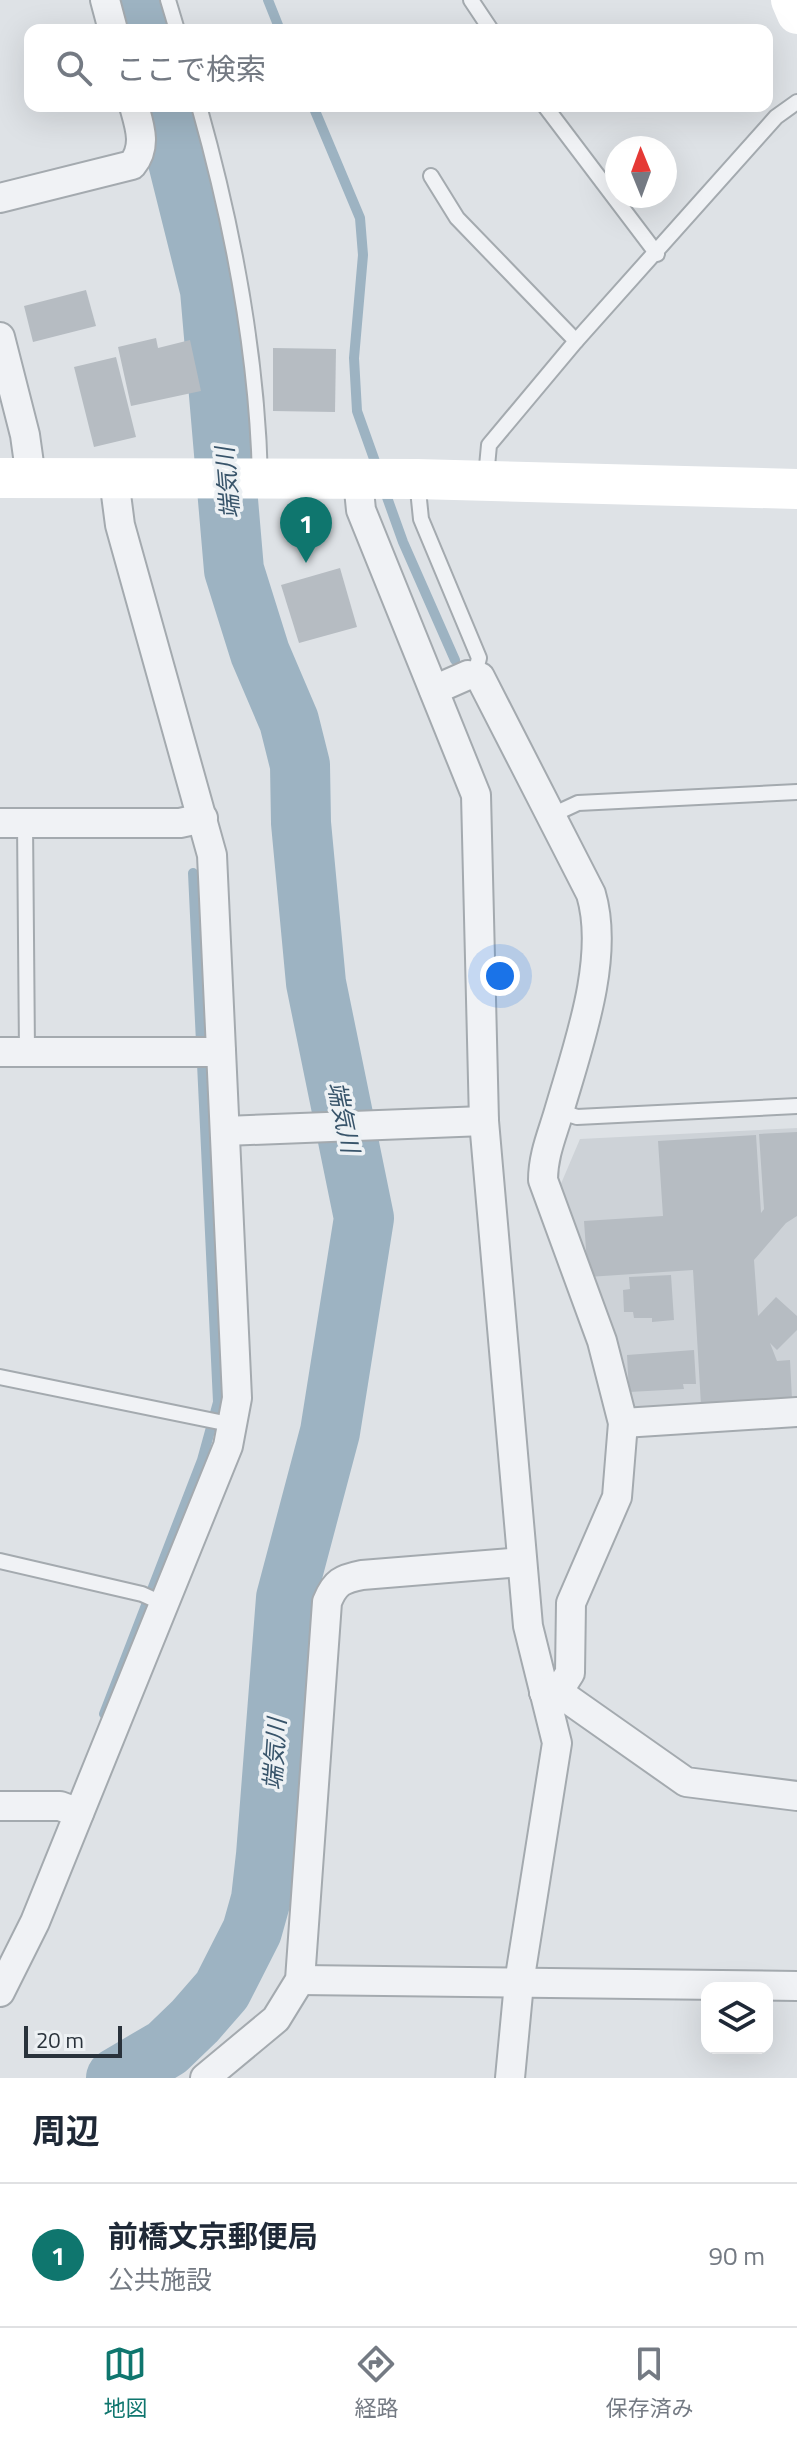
<!DOCTYPE html>
<html lang="ja">
<meta charset="utf-8">
<style>
body{margin:0;font-family:"Titillium Web","Noto Sans JP",sans-serif;background:#f2f2f3;color:#1f2937}
.controls{position:absolute;right:24px;bottom:24px;display:grid;overflow:hidden;border-radius:16px;box-shadow:0 8px 32px #0002}
.controls button{width:72px;height:72px;display:grid;place-items:center;padding:0;border:0;border-bottom:2px solid #e0e1e3;background:#fff;color:#1f2937;font:40px sans-serif}
.compass{position:absolute;left:605px;top:136px;width:72px;height:72px;border-radius:50%;background:#fff;box-shadow:0 8px 32px #0002;rotate:359deg}
.scale{position:absolute;left:24px;bottom:20px;width:98px;box-sizing:border-box;padding-left:8px;border:4px solid #29323b;border-top:0;font-size:22px;line-height:28px;white-space:nowrap;color:#29323b;-webkit-text-stroke:6px #edf1f4;paint-order:stroke}
.you{position:absolute;left:500px;top:976px;width:28px;height:28px;margin:-20px;border:6px solid #fff;border-radius:50%;background:#1a73e8;box-shadow:0 0 0 12px #1a73e833}
.badge{display:grid;place-items:center;width:52px;height:52px;border-radius:50%;background:#0f766e;color:#fff;font-size:26px;font-weight:700}
.pin{position:absolute;translate:-50% -66px;filter:drop-shadow(0 2px 4px #0008)}
.pin::after{content:'';position:absolute;top:42px;width:28px;height:24px;background:inherit;clip-path:polygon(0 0,100% 0,50% 100%)}
.list{margin:0;padding:0;list-style:none}
h2{display:flex;justify-content:space-between;align-items:center;height:104px;margin:0;padding:0 32px;font-size:34px}
h2 small{font-size:26px;font-weight:400;color:#747a83}
.list li{display:grid;grid-template-columns:52px 1fr auto;gap:24px;align-items:center;box-sizing:border-box;height:144px;padding:0 32px;border-top:2px solid #e0e1e3}
.list b{display:block;font-size:30px;white-space:nowrap}
.list p{margin:0;font-size:26px;white-space:nowrap;color:#747a83}
.list em{font-size:26px;font-style:normal;color:#747a83}
.icon{flex:none;width:44px;height:44px;fill:none;stroke:currentColor;stroke-width:2;stroke-linecap:round;stroke-linejoin:round}
.map{position:relative;flex:none;width:797px;height:2078px;overflow:hidden}
.search{position:absolute;background:#fff;box-shadow:0 8px 32px #0002;left:24px;right:24px;top:24px;height:88px;display:flex;align-items:center;gap:20px;box-sizing:border-box;padding:0 28px;border-radius:16px;color:#747a83;font-size:30px}
.sheet{height:248px;background:#fff}
nav{display:flex;justify-content:space-around;align-items:center;box-sizing:border-box;height:112px;border-top:2px solid #e0e1e3;background:#fff;font-size:22px;color:#747a83}
nav a{display:grid;justify-items:center;gap:4px}
nav .on{color:#0f766e}
.map>svg:first-child{display:block}
</style>
<div class="map">
<svg width="797" height="2078" viewBox="0 0 797 2078">
<rect width="100%" height="100%" fill="#dee2e6"/>
<polygon fill="#cdd2d7" points="797,1128 797,1407 646,1416 627,1408 560,1186 580,1139"/>
<g fill="none" stroke-linecap="round" stroke-linejoin="round">
<g stroke="#9db3c2" stroke-width="10">
<polyline points="268,0 280,30"/>
<polyline points="313,106 360,218 363,255 354,358 357,411 378,470"/>
<polyline points="384,489 403,542 455,660"/>
<polyline points="104,1714 202,1460 218,1402 193,873"/>
</g>
<g stroke="#9db3c2" stroke-width="60">
<polyline points="136,0 144,30"/>
<polyline points="116,2078 167,2048 195,2021 222,1990 252,1931 261,1899 266,1855 286,1598 330,1432 364,1218 316,983 301,823 300,765 289,721 260,653 234,570 210,290 164,106"/>
</g>
</g>
<g fill="#b6bcc2">
<polygon points="86,290 96,326 33,342 24,306"/>
<polygon points="156,338 158,348 190,340 201,391 131,406 118,347"/>
<polygon points="273,348 336,349 335,412 273,411"/>
<polygon points="116,357 136,437 94,447 74,367"/>
<polygon points="340,568 357,627 299,643 281,585"/>
<polygon points="797,1132 797,1216 786,1223 754,1260 758,1316 776,1297 797,1316 797,1330 777,1350 770,1343 777,1361 790,1360 792,1399 701,1405 693,1270 588,1277 584,1221 663,1216 658,1141 756,1135 761,1213 764,1209 759,1134"/>
<polygon points="671,1275 674,1320 652,1322 652,1318 634,1318 633,1312 624,1312 623,1290 630,1289 629,1277"/>
<polygon points="694,1350 696,1384 683,1384 684,1389 629,1392 627,1355"/>
</g>
<g fill="none" stroke-linecap="round" stroke-linejoin="round">
<defs>
<g id="lane">
<polyline points="168,0 177,30"/>
<polyline points="471,0 491,30"/>
<path d="M199 106C233 227 257 351 260 477"/>
<polyline points="545,106 657,254"/>
<polyline points="431,176 457,218 576,341"/>
<polyline points="486,477 489,445 576,341 776,117 797,102"/>
<polyline points="417,480 421,519 479,658 475,674"/>
<polyline points="550,816 578,803 797,792"/>
<polyline points="25,823 27,1052"/>
<polyline points="559,1111 577,1117 797,1106"/>
<polyline points="0,1377 234,1425"/>
<polyline points="0,1561 142,1594 164,1604"/>
</g>
<g id="street">
<polyline points="105,0 113,30"/>
<path d="M0 198 132 165C147 147 140 127 134 106"/>
<polyline points="0,337 25,435 31,478"/>
<polyline points="358,480 361,510 476,795 484,1121 528,1626 557,1743 519,1983 510,2078"/>
<path d="M434 690 468 675 480 677 591 894C610 958 578 1046 560 1108 553 1133 543 1154 543 1180L602 1341 623 1423 617 1497 571 1603 570 1673 563 1684 544 1692"/>
<polyline points="0,823 180,823 203,818"/>
<polyline points="0,1052 221,1052"/>
<polyline points="225,1131 484,1121"/>
<polyline points="623,1423 797,1412"/>
<polyline points="544,1692 568,1699 686,1782 797,1796"/>
<polyline points="0,1806 60,1806 79,1813"/>
<polyline points="300,1980 797,1986"/>
<polyline points="0,1992 35,1922 228,1446 237,1398 212,855 120,525 114,479"/>
<path d="M205 2078 276 2019 300 1980 327 1602C335 1582 342 1579 362 1575L522 1562"/>
</g>
</defs>
<use href="#lane" stroke="#a4aaaf" stroke-width="18"/>
<use href="#street" stroke="#a4aaaf" stroke-width="32"/>
<use href="#lane" stroke="#f0f2f5" stroke-width="14"/>
<use href="#street" stroke="#f0f2f5" stroke-width="28"/>
<g stroke="#fff" stroke-width="40">
<polyline points="791,0 797,14"/>
<polyline points="0,478 417,479 797,489"/>
</g>
</g>
<g text-anchor="middle" dominant-baseline="central" stroke-width="7" stroke-linejoin="round" paint-order="stroke">
<g font-size="24" font-style="italic" fill="#38546a" stroke="#edf1f4">
<text transform="translate(227 483) rotate(-95)">端気川</text>
<text transform="translate(344 1117) rotate(78)">端気川</text>
<text transform="translate(274 1754) rotate(-86)">端気川</text>
</g>
</g>
</svg>
<div class="controls">
<button><svg class="icon" aria-label="layers" viewBox="0 0 24 24"><path d="M12 4l9 5-9 5-9-5zM3 14l9 5 9-5"/></svg></button>
</div>
<svg class="compass" viewBox="-18 -18 36 36"><path d="M0-13l5 13h-10z" fill="#e53935"/><path d="M0 13l5-13h-10z" fill="#747a83"/></svg>
<div class="scale">20 m</div>
<div class="you"></div>
<div class="pin badge" style="left:306px;top:563px">1</div>
<div class="search"><svg class="icon" aria-label="search" viewBox="0 0 24 24"><circle cx="10" cy="10" r="6"/><path d="M15 15l6 6"/></svg>ここで検索</div>
</div>
<section class="sheet">
<h2>周辺<small></small></h2>
<ul class="list">
<li><span class="badge">1</span><div><b>前橋文京郵便局</b><p>公共施設</p></div><em>90 m</em></li>
</ul>
</section>
<nav>
<a class="on"><svg class="icon" aria-label="map" viewBox="0 0 24 24"><path d="M3 6l6-2 6 2 6-2v14l-6 2-6-2-6 2zM9 4v14M15 6v14"/></svg>地図</a>
<a><svg class="icon" aria-label="directions" viewBox="0 0 24 24"><path d="M12 3l9 9-9 9-9-9zM9 14v-3h6M13 9l2 2-2 2"/></svg>経路</a>
<a><svg class="icon" aria-label="saved" viewBox="0 0 24 24"><path d="M7 4h10v16l-5-4-5 4z"/></svg>保存済み</a>
</nav>
